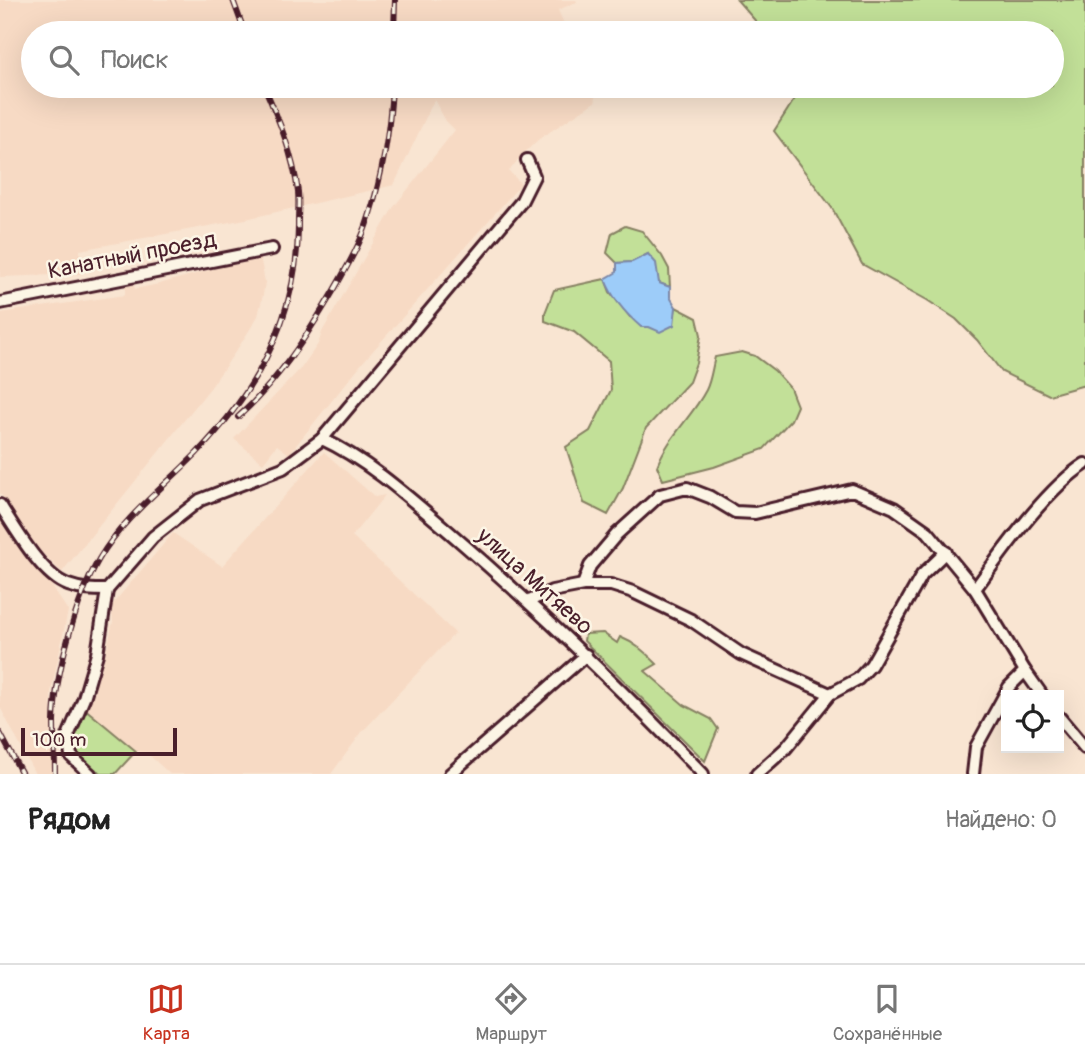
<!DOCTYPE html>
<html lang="ru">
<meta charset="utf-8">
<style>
body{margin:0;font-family:Pangolin,sans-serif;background:#f6f6f6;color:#222}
.controls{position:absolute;right:21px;bottom:21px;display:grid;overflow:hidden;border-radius:0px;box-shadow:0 7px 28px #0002}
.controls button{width:63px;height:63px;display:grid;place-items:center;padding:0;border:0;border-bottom:2px solid #e0e0e0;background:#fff;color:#222;font:35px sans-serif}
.scale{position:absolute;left:21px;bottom:18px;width:156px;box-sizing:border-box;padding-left:7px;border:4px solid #4a1f2b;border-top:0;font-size:19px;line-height:24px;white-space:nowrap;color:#4a1f2b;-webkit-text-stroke:5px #fcf5e5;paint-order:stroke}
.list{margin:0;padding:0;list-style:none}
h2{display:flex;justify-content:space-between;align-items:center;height:91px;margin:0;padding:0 28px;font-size:30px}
h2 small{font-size:23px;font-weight:400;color:#767676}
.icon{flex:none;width:38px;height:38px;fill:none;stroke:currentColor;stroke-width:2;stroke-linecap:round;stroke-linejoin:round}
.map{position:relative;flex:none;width:1085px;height:774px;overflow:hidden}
.search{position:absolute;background:#fff;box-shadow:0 7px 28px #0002;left:21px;right:21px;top:21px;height:77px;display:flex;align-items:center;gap:18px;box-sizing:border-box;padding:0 24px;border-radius:38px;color:#767676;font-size:26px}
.sheet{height:189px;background:#fff}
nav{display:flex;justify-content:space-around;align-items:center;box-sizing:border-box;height:98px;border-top:2px solid #e0e0e0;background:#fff;font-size:19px;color:#767676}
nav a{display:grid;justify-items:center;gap:4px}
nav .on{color:#c8321e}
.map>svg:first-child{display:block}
</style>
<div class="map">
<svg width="1085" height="774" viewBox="0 0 1085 774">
<rect width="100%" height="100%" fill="#f9e5d2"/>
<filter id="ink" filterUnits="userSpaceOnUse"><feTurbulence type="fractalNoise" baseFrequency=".0143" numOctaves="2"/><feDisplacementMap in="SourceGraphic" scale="14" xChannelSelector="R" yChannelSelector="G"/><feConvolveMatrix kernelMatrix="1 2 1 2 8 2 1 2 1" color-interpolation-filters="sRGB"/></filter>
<g filter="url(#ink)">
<g fill="#f7dac4">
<polygon points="0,0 576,0 577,2 558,10 568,33 33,33 33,86 592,86 596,101 539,139 522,155 509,171 521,184 363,362 289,454 277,445 263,463 234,439 302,367 318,344 322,332 393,208 455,130 446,121 434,100 394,185 246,219 80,250 81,274 0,277"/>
<polygon points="260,256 265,282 263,295 258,316 242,342 211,387 62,572 32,543 0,493 0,313 125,295 125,286 134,285 135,289 159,284"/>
<polygon points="324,452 375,497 385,495 352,536 455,633 362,732 331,774 170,774 148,754 136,751 84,708 103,664 113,622 111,606 173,533 222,566"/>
<polygon points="0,518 18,545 48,580 68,611 51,692 52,774 35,774 0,707"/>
</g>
<g fill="#c2e098" stroke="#868062" stroke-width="2">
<polygon points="737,0 1085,0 1085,385 1049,395 1002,372 977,340 956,319 927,300 862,264 832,208 774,131 803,86 1052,86 1052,33 766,33"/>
<polygon points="625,226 642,231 662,256 669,269 670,287 659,283 648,254 632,262 617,263 607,253 612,233"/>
<polygon points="605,279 610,292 630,317 673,325 676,307 697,318 701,335 696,363 689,382 646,428 623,488 608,515 584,503 566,447 590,431 611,390 609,361 574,332 545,321 545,313 554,290"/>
<path d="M742 352 755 356 775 371 790 388 797 406 791 420 764 449 714 467 663 480 657 466C668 437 692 417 706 390 711 380 712 368 715 357Z"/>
<path d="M603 633 617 643 620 637C635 643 645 652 657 664L645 671 684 705 711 719 718 729 705 761 584 641 585 634Z"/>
<polygon points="84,708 136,751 115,774 103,774 76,757 71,729"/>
</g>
<path fill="#9dccf9" stroke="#7c87a7" stroke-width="2" d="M648 254 656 263 659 283 670 287V297L676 307 674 325 660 332 649 327H641C626 314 612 298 605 279L617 272V263L632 262Z"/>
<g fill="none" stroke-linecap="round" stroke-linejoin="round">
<defs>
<g id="street">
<polyline points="0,303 272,249"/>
<polyline points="322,439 521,202 534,176 527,160"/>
<path d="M0 505C15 528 42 576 68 585 81 590 94 590 107 590"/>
<polyline points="583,585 590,566 617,534 660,495 687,488 710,497 735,512 755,513 852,490 894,508 928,532 975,589 1025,671 1042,695"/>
<path d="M975 589C1003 551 1045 490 1085 464"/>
<path d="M107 590 153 537 200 500 283 468 322 439C370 461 415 503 455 537 542 612 623 691 703 774"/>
<polyline points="529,601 552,591 583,585 611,585 633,592 691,620 741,654 830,694"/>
<polyline points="1059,717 1085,748"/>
<polyline points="90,774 71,756 68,736 84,698 97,654 107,590"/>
<polyline points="450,774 586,655"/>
<polyline points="757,774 786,748 830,694 858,679 871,665 922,575 946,552"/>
<polyline points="973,774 976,747 1009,687 1025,671"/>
</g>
</defs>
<use href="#street" stroke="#4a1f2b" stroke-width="16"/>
<use href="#street" stroke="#fcf5e5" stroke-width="10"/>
<defs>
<g id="rail">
<polyline points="233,0 245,33"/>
<polyline points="394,33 395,0"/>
<path d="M238 417C278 381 307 336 334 290 347 267 361 243 369 217 382 176 390 129 392 86"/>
<polyline points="0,733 22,774"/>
<path d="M55 774C55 756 54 739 54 721 55 675 76 599 99 559 124 517 163 488 196 454 258 390 299 314 298 223 298 213 299 202 298 192 293 154 279 120 264 86"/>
</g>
</defs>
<use href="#rail" stroke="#4a1f2b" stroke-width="6"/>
<use href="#rail" stroke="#fcf5e5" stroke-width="3.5" stroke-dasharray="10" stroke-linecap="butt"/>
</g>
</g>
<g text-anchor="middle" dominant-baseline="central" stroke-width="5" stroke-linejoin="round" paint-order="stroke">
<g font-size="23" fill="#4a1f2b" stroke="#fcf5e5">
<text transform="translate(132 255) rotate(-11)">Канатный проезд</text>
<text transform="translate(535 581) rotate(42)">улица Митяево</text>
</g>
</g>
</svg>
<div class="controls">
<button><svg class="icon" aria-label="locate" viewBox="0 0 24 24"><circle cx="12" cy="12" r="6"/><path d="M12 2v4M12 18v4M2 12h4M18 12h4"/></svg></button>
</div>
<div class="scale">100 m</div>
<div class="search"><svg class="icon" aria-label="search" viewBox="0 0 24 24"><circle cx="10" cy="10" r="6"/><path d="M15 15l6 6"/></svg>Поиск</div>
</div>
<section class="sheet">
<h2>Рядом<small>Найдено: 0</small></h2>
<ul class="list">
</ul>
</section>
<nav>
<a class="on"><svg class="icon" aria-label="map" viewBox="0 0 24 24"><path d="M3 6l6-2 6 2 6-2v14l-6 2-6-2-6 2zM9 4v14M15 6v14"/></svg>Карта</a>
<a><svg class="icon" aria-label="directions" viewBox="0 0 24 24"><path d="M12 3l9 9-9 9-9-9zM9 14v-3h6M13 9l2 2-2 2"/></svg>Маршрут</a>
<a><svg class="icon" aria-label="saved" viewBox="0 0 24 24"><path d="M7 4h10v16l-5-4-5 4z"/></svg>Сохранённые</a>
</nav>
